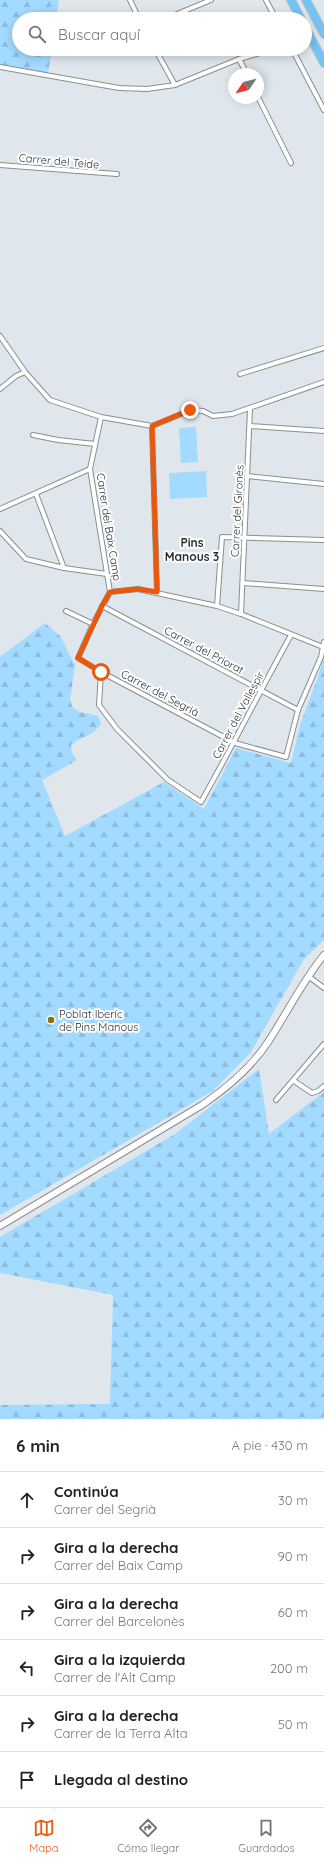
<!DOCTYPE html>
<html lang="es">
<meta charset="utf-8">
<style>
body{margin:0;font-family:Quicksand,sans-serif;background:#f2f2f2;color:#202124}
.compass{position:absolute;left:228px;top:68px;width:36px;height:36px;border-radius:50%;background:#fff;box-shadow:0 2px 10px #0003;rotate:235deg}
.stop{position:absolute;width:12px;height:12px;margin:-9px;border:3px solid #ea580c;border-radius:50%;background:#fff}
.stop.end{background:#ea580c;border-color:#fff;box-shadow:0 1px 4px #0008}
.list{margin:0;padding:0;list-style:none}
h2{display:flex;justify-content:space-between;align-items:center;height:52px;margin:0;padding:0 16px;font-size:17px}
h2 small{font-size:13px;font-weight:400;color:#757577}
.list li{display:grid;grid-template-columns:26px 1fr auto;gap:12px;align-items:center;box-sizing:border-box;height:56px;padding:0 16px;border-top:1px solid #e0e0e0}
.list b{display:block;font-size:15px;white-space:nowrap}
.list p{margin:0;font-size:13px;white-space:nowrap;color:#757577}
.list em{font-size:13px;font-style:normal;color:#757577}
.icon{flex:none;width:22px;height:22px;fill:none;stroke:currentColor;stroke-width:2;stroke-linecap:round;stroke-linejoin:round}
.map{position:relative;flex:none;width:324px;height:1419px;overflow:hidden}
.search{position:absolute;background:#fff;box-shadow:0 2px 10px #0003;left:12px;right:12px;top:12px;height:44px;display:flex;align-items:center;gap:10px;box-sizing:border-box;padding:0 14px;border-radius:22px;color:#757577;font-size:15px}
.sheet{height:388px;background:#fff}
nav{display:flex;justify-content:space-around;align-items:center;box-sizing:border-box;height:56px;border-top:1px solid #e0e0e0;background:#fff;font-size:11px;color:#757577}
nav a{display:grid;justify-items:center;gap:2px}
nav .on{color:#ea580c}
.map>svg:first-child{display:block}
</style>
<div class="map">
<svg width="324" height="1419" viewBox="0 0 324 1419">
<defs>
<pattern id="forest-firs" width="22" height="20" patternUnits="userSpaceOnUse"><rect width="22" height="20" fill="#a3daff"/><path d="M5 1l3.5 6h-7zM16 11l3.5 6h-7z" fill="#8cbbdb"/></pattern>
</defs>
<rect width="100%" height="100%" fill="#dfe7ec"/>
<g fill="url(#forest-firs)">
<polygon points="0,0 59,0 56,19 19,19 19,49 52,49 48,73 0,65"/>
<path d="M45 623 60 636 75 665 70 700 73 708 80 712 98 716 101 723C95 736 81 736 71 745L72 753 77 760 42 780 65 836 164 782 204 809 236 748 291 763 300 725 319 674 324 654V940L304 959 251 1052 213 1091 0 1215V657Z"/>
<polygon points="259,1069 269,1134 324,1092 324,1419 0,1419 0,1405 110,1404 113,1295 0,1273 0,1237 175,1134"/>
</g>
<g fill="#a3daff">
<polygon points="196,427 198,462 181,463 179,428"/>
<polygon points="206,471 207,497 170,499 169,473"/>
</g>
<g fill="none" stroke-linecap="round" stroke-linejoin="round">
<defs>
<g id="street">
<polyline points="130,0 139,19"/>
<polyline points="266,0 276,19"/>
<polyline points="165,19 211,0"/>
<polyline points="155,49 175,85"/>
<polyline points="292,49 324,110"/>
<polyline points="239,59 247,74"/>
<polyline points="0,67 119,88 147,89 175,85 239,59 274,49"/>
<polyline points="258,97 291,163"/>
<polyline points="0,165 117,174"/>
<polyline points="0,336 25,372"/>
<polyline points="240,374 324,348"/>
<polyline points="0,389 16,376 25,372 50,400 101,417 152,426 191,410 203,411 213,416 232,414 324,382"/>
<polyline points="101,417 90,469 110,592 93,624 78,658 101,672 235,743 286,757 298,710 321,657 324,642"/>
<polyline points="152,426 157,592"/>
<polyline points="250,426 324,431"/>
<polyline points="33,435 58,440 95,444"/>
<polyline points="247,476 324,484"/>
<polyline points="36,494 64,568"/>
<polyline points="0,509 90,469"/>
<polyline points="0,531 26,559 64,568 107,574"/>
<polyline points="243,583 324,589"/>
<polyline points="110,592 138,589 217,606 241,614 323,647"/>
<polyline points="102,606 298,710"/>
<polyline points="217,606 222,537 324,540"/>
<polyline points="66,611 93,624"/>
<polyline points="241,614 250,409"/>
<path d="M101 672 99 705 117 729 168 780 201 802C232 747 260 691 291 635"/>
<polyline points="308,976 324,988"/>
<polyline points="294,1081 312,1093 318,1091 324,1086"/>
<polyline points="276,1100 324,1044"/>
</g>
<path id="secondary" d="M0 1226 202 1105C227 1088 251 1068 268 1042 287 1013 302 982 324 955"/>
<g id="highway">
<polyline points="291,0 301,19"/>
<polyline points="306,0 324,34"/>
<polyline points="305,27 324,63"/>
</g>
</defs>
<use href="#street" stroke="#888f94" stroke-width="6"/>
<use href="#secondary" stroke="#888f94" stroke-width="8"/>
<use href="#highway" stroke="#c4c4c5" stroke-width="10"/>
<use href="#street" stroke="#fff" stroke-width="4"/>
<use href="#secondary" stroke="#fff" stroke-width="6"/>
<use href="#highway" stroke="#75c2f3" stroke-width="8"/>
</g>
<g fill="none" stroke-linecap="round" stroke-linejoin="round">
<polyline stroke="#ea580c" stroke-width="5" points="101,672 78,658 102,606 110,592 138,589 157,592 152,426 190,410"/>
</g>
<circle fill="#847112" stroke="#fff" stroke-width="1.5" cx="51" cy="1020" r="4"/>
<g text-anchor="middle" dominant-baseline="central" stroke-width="4" stroke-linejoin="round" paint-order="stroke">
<g font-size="11" fill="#2b2e30" stroke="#fff">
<text transform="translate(59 161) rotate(5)">Carrer del Teide</text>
<text transform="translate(237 511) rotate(-87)">Carrer del Gironès</text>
<text transform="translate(109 527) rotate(81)">Carrer del Baix Camp</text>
<text transform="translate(204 650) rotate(28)">Carrer del Priorat</text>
<text transform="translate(160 693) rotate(28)">Carrer del Segrià</text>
<text transform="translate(238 715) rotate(-62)">Carrer del Vallespir</text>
</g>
<g font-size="11" fill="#2b2e30" stroke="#fff" text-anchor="start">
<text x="59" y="1014">Poblat Iberíc<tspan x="59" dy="13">de Pins Manous</tspan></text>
</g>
<g font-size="12" font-weight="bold" fill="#2b2e30" stroke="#fff">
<text x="192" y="542">Pins<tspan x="192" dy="14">Manous 3</tspan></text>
</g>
</g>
</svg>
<svg class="compass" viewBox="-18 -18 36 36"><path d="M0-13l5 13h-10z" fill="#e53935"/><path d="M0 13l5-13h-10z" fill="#757577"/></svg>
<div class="stop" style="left:101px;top:672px"></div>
<div class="stop end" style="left:190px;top:410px"></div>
<div class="search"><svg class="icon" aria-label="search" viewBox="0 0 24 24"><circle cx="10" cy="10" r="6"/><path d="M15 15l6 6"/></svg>Buscar aquí</div>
</div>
<section class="sheet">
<h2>6 min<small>A pie · 430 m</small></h2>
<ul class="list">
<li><svg class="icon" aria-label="ahead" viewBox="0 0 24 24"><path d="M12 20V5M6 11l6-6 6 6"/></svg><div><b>Continúa</b><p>Carrer del Segrià</p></div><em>30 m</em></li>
<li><svg class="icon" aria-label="right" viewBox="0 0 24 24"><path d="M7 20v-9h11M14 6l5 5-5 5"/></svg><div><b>Gira a la derecha</b><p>Carrer del Baix Camp</p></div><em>90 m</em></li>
<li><svg class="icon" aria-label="right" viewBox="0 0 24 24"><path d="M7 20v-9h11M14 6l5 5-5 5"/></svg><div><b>Gira a la derecha</b><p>Carrer del Barcelonès</p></div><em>60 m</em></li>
<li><svg class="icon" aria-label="left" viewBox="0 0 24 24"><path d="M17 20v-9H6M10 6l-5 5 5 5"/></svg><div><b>Gira a la izquierda</b><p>Carrer de l'Alt Camp</p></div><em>200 m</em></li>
<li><svg class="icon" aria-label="right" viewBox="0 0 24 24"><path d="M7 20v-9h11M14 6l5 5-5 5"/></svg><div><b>Gira a la derecha</b><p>Carrer de la Terra Alta</p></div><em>50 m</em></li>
<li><svg class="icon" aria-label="arrive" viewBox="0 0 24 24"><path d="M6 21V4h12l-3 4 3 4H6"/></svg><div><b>Llegada al destino</b></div></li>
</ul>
</section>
<nav>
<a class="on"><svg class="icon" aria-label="map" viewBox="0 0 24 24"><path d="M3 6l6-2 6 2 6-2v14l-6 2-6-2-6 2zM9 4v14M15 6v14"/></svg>Mapa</a>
<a><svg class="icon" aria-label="directions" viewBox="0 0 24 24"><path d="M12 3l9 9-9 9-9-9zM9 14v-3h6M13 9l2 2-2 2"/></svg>Cómo llegar</a>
<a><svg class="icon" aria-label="saved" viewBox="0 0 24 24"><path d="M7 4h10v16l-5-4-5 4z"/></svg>Guardados</a>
</nav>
